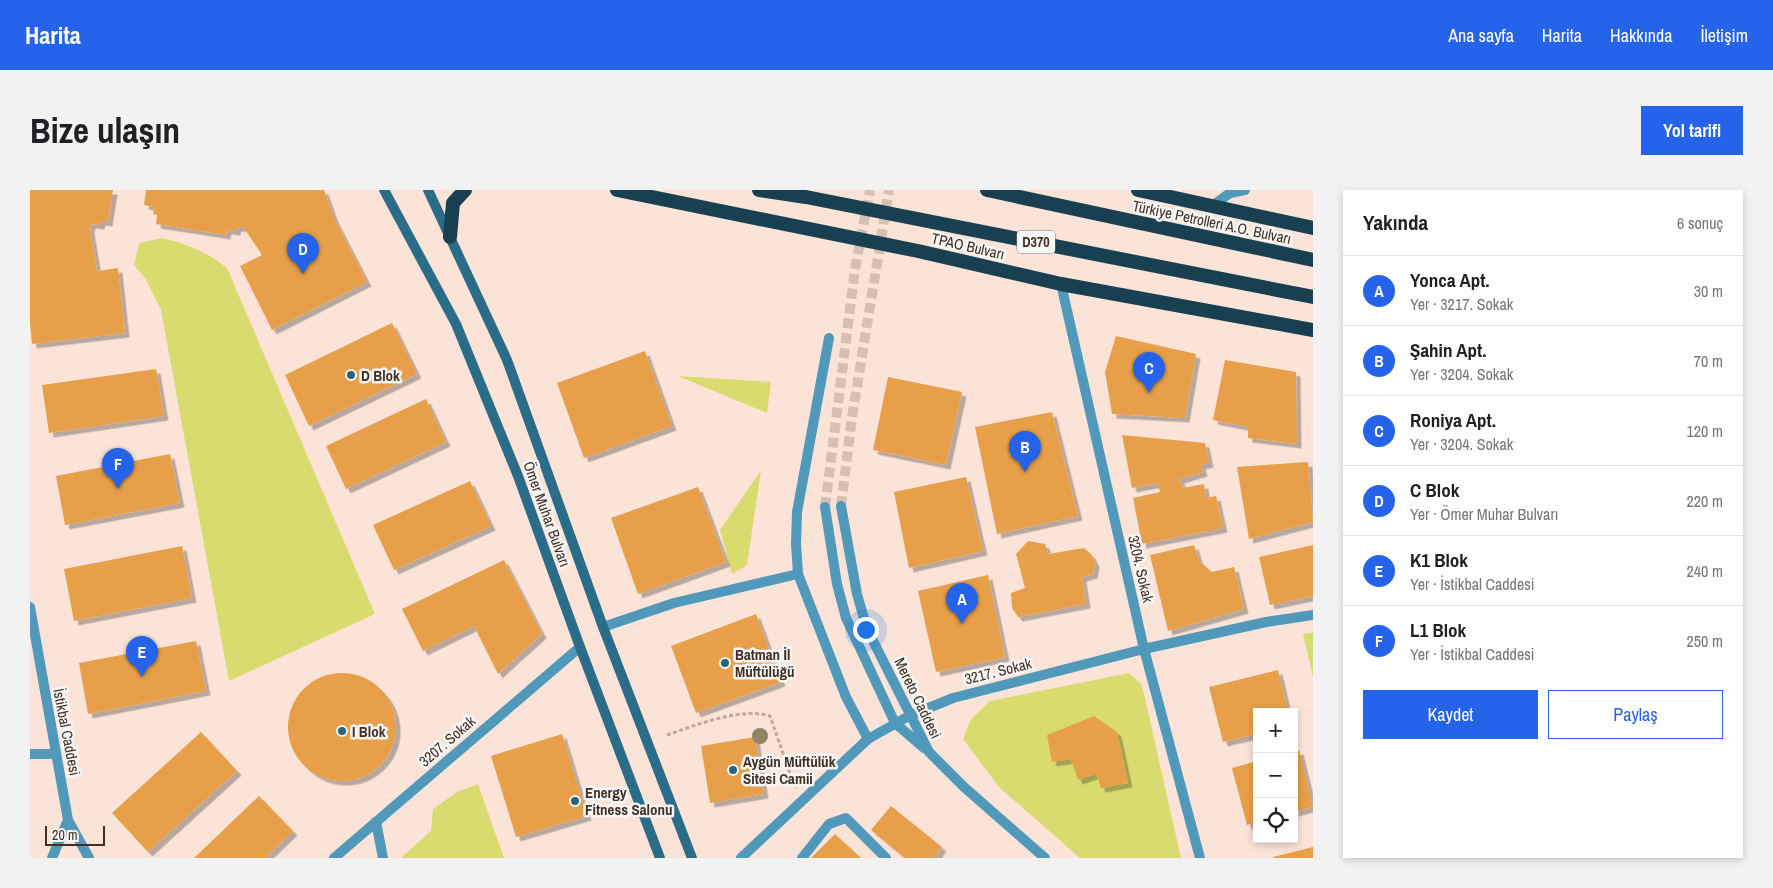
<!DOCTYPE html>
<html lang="tr">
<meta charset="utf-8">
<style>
body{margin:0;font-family:"Archivo Narrow",sans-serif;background:#f2f2f2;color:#202124}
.controls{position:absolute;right:15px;bottom:15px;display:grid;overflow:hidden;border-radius:0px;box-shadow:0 2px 8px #0003}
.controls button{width:45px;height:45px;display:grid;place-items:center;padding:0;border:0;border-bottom:1px solid #e0e0e0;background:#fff;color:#202124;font:25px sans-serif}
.scale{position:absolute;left:15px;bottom:12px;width:60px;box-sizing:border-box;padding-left:5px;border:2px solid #442e22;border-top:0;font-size:14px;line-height:18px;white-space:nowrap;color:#442e22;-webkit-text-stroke:4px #f6f6f6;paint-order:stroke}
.you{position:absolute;left:835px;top:439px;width:18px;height:18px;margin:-12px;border:4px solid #fff;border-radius:50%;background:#1a73e8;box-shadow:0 0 0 8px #1a73e833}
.badge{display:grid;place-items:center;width:32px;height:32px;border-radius:50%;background:#2563eb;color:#fff;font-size:16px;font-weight:700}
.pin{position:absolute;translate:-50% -41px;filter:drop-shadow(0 1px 2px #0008)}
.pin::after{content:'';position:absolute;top:26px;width:18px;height:15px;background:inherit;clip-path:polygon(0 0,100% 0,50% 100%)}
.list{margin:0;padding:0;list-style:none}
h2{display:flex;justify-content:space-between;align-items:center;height:65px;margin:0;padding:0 20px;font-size:21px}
h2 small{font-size:16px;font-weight:400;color:#757577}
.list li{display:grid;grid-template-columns:32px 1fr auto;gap:15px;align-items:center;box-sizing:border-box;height:70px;padding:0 20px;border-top:1px solid #e0e0e0}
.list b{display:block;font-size:19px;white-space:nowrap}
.list p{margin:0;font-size:16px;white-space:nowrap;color:#757577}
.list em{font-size:16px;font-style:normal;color:#757577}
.actions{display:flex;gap:10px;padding:15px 20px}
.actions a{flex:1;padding:11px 0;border:1px solid #2563eb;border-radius:0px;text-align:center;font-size:18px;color:#2563eb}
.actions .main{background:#2563eb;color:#fff}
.icon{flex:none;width:28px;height:28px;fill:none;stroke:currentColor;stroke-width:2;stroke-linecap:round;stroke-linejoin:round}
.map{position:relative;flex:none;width:1283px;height:668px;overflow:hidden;border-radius:0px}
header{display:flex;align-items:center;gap:30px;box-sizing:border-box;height:70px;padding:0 25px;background:#2563eb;color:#fff}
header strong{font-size:24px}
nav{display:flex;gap:28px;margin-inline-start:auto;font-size:18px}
.intro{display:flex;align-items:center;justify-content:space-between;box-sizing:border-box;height:120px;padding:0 30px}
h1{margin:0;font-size:35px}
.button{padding:12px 22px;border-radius:0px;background:#2563eb;color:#fff;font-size:18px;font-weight:700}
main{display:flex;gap:30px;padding:0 30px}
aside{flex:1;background:#fff;border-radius:0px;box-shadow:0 2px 8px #0003}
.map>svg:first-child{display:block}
</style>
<header>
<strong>Harita</strong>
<nav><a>Ana sayfa</a><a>Harita</a><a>Hakkında</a><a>İletişim</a></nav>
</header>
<div class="intro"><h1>Bize ulaşın</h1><a class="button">Yol tarifi</a></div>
<main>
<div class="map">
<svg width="1283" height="668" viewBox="0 0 1283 668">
<defs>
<filter id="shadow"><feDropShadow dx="4.5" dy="4.5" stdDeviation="0" flood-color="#0004"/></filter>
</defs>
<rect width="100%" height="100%" fill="#fbe4d7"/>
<g fill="#dadb6e">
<path d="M132 48C157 54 177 62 197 78L345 424 199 491 131 120 115 88 104 75 109 53Z"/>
<polygon points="648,186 741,192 737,223"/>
<polygon points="731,280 717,375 702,384 690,340"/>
<polygon points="1283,443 1283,487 1273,444"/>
<polygon points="1099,483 1112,495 1151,668 1050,668 969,597 933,549 941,529 960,511"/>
<polygon points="448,594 474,668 371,668 401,641 403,619 427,602"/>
</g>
<g fill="#e7a048" filter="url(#shadow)">
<polygon points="0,0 83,0 78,32 71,31 70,35 61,34 60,39 67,81 88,78 95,143 2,154 0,133"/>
<polygon points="116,0 294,0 304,28 337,92 242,140 210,76 232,65 214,38 207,37 206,41 197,40 196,45 126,34 127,25 123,24 124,17 114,15"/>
<polygon points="362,133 387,184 279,236 255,185"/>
<polygon points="1086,146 1166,164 1155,228 1082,224 1075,182"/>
<polygon points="615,161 642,236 554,268 527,193"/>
<polygon points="1195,170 1266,182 1267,254 1218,248 1218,237 1183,230"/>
<polygon points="126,179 134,226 19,243 12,195"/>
<polygon points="858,187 932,202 916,275 843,260"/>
<polygon points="396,209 416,252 316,299 296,256"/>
<polygon points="1022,222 1048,326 967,344 945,237"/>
<polygon points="1092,245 1175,253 1179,273 1171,275 1173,282 1150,289 1152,298 1174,294 1176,308 1186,306 1193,338 1112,354 1103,308 1130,302 1128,293 1102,298"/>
<polygon points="140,264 150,313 35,335 26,286"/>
<polygon points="1278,272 1283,332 1219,349 1207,277"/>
<polygon points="936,287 953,361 879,378 864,302"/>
<polygon points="440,291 461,336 364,380 343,335"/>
<polygon points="668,297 696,372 608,404 581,328"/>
<polygon points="998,351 1015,354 1018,364 1054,358 1061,364 1065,373 1063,384 1052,387 1056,414 988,427 982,418 981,403 995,398 986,364"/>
<polygon points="1164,355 1169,371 1182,382 1204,377 1214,419 1138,441 1120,365"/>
<polygon points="1283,355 1283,406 1240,415 1229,367"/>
<polygon points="152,356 162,408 44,431 34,379"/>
<polygon points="474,370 512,444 468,484 444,436 393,461 372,419"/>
<polygon points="958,385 975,467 906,482 888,401"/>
<polygon points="726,424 751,492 666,523 641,456"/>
<polygon points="166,451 176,501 58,524 49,473"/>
<polygon points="1248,480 1258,522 1227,522 1227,544 1193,552 1179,497"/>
<circle cx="312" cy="537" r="54"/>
<polygon points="1064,526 1087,542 1098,593 1071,598 1066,584 1048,590 1041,569 1022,572 1017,545"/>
<polygon points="171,542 207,581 118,662 82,623"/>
<polygon points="532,544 557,626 486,647 461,566"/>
<polygon points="725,547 734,604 680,613 671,556"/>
<polygon points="1269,560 1283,617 1264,622 1264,561"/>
<polygon points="1227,571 1227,632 1217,635 1202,578"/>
<polygon points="229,606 263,641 235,668 164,668"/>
<polygon points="861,616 912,657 904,668 875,668 841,640"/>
<polygon points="805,644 831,668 781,668"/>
<polygon points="1283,657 1283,668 1244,668 1243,667"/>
</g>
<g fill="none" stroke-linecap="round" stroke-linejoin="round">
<g stroke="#d6c0b3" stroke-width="10" stroke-dasharray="10 5" stroke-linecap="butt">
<polyline points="811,316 822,227 859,0"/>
<polyline points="795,317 825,79 840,0"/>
</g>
<path stroke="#bfa89b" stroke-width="3" stroke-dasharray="4 2.5" stroke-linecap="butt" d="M637 545C666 535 711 517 740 526L765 598"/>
<g stroke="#5199ba" stroke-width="10">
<polyline points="346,632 353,668"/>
<polyline points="772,668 799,634 816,628 856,668"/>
</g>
<g stroke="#5199ba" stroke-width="10">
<polyline points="1182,16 1200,3 1215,0"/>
<polyline points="1031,94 1114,459 1170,668"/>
<polyline points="799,148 767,322 766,354 768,384 816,507 838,549"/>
<polyline points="573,437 644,413 768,384"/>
<polyline points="0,564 25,564"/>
<polyline points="22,668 38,630"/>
<polyline points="304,668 550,457"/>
<polyline points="711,668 838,549 879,526 923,508 1114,459 1236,432 1283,425"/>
</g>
<g stroke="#5199ba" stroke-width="10">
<polyline points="811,316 827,404 837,439 899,562 934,597 1015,668"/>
<polyline points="795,317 807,394 816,428 865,533 894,558"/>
<polyline points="0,417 38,630 59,668"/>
</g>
<g stroke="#2b6d89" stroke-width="10">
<polyline points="354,0 426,134 488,286 550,457 630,668"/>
<polyline points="398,0 477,170 573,437 662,668"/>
</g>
<g stroke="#184050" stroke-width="14">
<polyline points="587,0 888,61 1031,94 1283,140"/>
<polyline points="729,0 776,7 1283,107"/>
<polyline points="957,0 1283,70"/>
<polyline points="1108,0 1283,38"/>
<polyline points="420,47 423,13 435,0"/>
</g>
</g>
<circle fill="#908666" cx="730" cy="546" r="8"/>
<g fill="#29637c" stroke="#f6f6f6" stroke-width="2">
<circle cx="321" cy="185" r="5"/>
<circle cx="695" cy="473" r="5"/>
<circle cx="312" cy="541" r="5"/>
<circle cx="703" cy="580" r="5"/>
<circle cx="545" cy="611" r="5"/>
</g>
<g text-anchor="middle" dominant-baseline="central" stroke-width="5" stroke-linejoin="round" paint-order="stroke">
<rect fill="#f6f6f6" stroke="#796a62" stroke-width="1" x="987" y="40.5" width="38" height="23" rx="4"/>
<g font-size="14" font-weight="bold" fill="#442e22">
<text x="1006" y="52">D370</text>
</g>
<g font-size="15" fill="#442e22" stroke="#f6f6f6">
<text transform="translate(1182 32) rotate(12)">Türkiye Petrolleri A.O. Bulvarı</text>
<text transform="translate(938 56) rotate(13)">TPAO Bulvarı</text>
<text transform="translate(517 324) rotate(70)">Ömer Muhar Bulvarı</text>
<text transform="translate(1111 379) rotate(77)">3204. Sokak</text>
<text transform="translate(968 481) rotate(-14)">3217. Sokak</text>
<text transform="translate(888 508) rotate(64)">Mereto Caddesi</text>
<text transform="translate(37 542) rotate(79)">İstikbal Caddesi</text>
<text transform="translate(417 551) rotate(-41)">3207. Sokak</text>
</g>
<g font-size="15" font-weight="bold" fill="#442e22" stroke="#f6f6f6" text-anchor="start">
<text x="331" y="185">D Blok</text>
<text x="705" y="464">Batman İl<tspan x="705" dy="17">Müftülüğü</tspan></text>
<text x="322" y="541">I Blok</text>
<text x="713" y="571">Aygün Müftülük<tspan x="713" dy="17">Sitesi Camii</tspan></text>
<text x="555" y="602">Energy<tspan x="555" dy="17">Fitness Salonu</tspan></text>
</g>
</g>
</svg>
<div class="controls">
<button>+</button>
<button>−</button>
<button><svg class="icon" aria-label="locate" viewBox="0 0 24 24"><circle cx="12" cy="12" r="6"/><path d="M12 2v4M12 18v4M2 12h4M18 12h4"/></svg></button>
</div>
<div class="scale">20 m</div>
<div class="you"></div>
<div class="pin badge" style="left:932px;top:434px">A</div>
<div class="pin badge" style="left:995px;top:282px">B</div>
<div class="pin badge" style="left:1119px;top:203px">C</div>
<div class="pin badge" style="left:273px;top:84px">D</div>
<div class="pin badge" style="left:112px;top:487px">E</div>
<div class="pin badge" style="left:88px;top:299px">F</div>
</div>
<aside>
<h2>Yakında<small>6 sonuç</small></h2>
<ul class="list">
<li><span class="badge">A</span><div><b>Yonca Apt.</b><p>Yer · 3217. Sokak</p></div><em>30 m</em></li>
<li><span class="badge">B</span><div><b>Şahin Apt.</b><p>Yer · 3204. Sokak</p></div><em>70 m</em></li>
<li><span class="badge">C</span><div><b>Roniya Apt.</b><p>Yer · 3204. Sokak</p></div><em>120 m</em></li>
<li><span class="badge">D</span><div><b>C Blok</b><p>Yer · Ömer Muhar Bulvarı</p></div><em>220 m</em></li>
<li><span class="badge">E</span><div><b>K1 Blok</b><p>Yer · İstikbal Caddesi</p></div><em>240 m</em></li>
<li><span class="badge">F</span><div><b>L1 Blok</b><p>Yer · İstikbal Caddesi</p></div><em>250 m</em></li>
</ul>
<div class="actions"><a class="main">Kaydet</a><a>Paylaş</a></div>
</aside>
</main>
